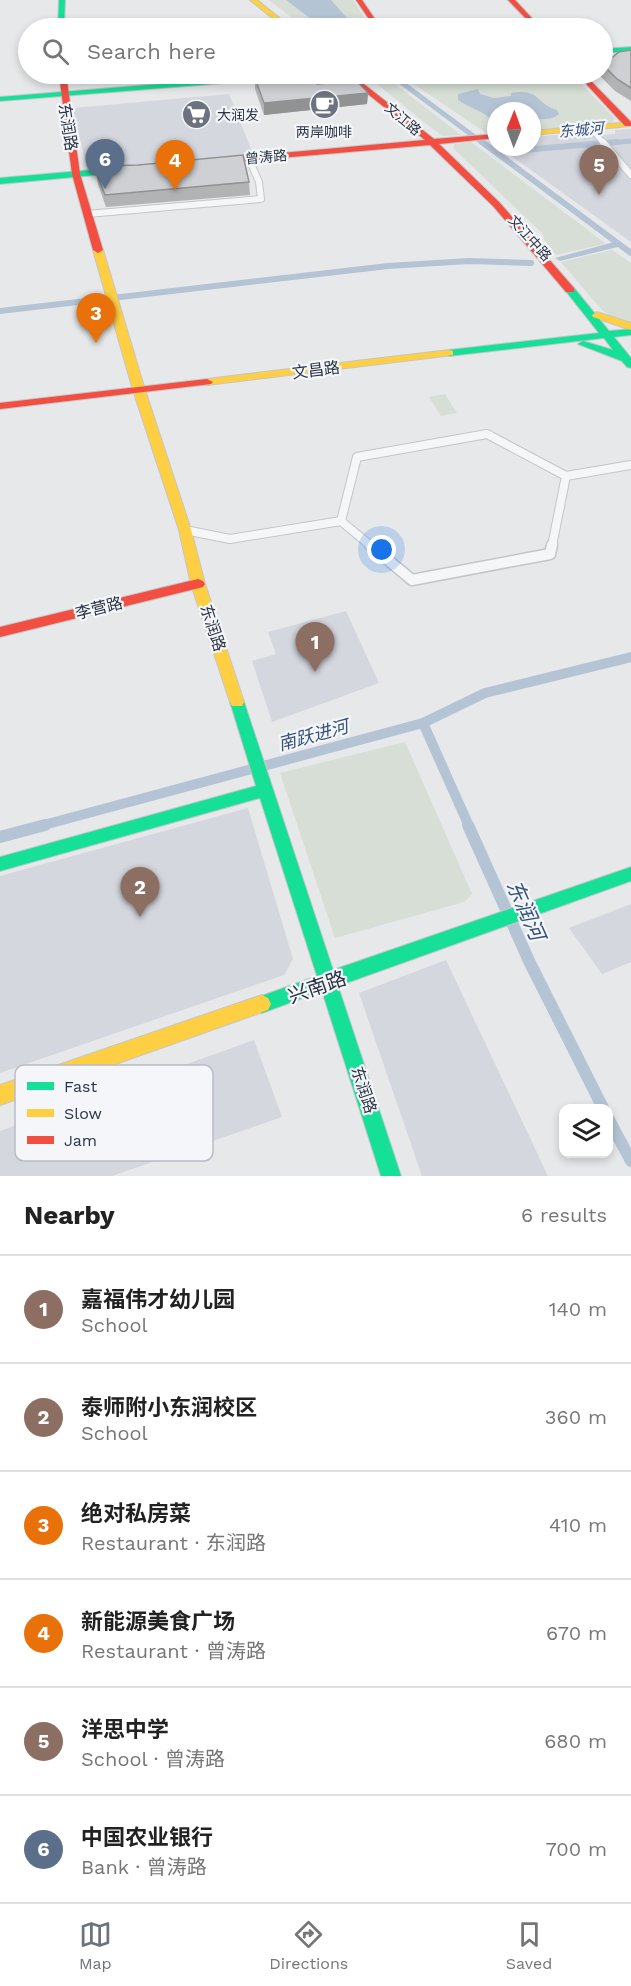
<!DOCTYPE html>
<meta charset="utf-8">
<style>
body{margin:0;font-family:"Work Sans","Noto Sans SC",sans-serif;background:#f6f6f6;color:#222}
.controls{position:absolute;right:18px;bottom:18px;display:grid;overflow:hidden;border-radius:12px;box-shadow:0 3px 9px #0003}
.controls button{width:54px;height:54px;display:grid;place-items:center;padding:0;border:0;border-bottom:2px solid #e0e0e0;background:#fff;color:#222;font:30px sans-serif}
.compass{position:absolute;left:487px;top:102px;width:54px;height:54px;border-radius:50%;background:#fff;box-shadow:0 3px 9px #0003;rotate:1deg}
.you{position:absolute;left:382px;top:550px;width:21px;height:21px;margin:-15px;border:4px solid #fff;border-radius:50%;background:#1a73e8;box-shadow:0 0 0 9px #1a73e833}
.badge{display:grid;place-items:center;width:39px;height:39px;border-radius:50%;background:#6c737f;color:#fff;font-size:20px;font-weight:700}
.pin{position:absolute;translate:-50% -50px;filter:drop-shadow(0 2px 3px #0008)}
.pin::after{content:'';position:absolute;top:32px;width:21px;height:18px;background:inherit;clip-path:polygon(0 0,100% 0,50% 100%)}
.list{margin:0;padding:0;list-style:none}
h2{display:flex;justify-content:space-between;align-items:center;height:78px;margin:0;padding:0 24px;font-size:26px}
h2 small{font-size:20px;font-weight:400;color:#767676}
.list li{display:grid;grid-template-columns:39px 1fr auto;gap:18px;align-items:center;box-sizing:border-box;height:108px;padding:0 24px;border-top:2px solid #e0e0e0}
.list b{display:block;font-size:22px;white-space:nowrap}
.list p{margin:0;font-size:20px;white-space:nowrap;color:#767676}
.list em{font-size:20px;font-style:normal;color:#767676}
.icon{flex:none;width:33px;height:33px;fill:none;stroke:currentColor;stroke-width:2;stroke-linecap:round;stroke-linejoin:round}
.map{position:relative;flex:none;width:631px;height:1176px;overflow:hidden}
.search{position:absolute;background:#fff;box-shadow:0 3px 9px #0003;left:18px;right:18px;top:18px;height:66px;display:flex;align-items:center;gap:15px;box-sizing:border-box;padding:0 21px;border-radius:33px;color:#767676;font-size:22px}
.sheet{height:726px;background:#fff}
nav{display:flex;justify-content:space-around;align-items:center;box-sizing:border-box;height:84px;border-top:2px solid #e0e0e0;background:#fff;font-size:16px;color:#767676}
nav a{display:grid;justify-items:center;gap:3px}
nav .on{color:#6c737f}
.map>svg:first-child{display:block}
</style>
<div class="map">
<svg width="631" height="1176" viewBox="0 0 631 1176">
<rect width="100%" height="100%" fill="#e6e8ea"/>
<g fill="#d4d7dd">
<polygon points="229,94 253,154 87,169 73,108"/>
<polygon points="631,129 631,242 499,147 532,147 532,137 580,133 592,136 615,134 615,130"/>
<polygon points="346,611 379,683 272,722 252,661 276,654 268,632"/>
<polygon points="248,808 293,959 284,975 0,1073 0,876"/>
<polygon points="631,904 631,962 602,974 569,928"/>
<polygon points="446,960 548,1176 422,1176 359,993"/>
<polygon points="254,1040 282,1117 112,1176 0,1176 0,1131"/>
</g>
<g fill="#d6ded6">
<polygon points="269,0 353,0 371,28 305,28"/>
<polygon points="372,74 382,74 461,135 442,136 368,77"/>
<polygon points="399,74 572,74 615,119 610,124 532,131 532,111 496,111 496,134 489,135"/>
<polygon points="471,142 605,243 604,244 556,255 545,241 542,233 453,148 455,144"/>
<polygon points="612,250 631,263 631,323 611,316 602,310 561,262"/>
<polygon points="445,394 457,413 441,416 429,397"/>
<polygon points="405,742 472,894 464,902 335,938 280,773"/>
</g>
<g fill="#b4c4d5">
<polygon points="286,0 331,0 356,28 323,28"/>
<path d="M478 89 480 94 494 98 511 96V93C541 88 535 104 557 110L559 114C551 121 542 119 532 119V111H496V126C492 114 469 108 458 100V94Z"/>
</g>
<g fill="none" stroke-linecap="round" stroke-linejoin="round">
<g stroke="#b4c4d5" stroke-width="5">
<polyline points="390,74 484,144"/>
<polyline points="599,144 631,141"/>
</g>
<g stroke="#b4c4d5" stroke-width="6">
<polyline points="482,142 631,253"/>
<polyline points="498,152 617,142"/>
<polyline points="0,311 388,266 469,261 531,263"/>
</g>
<g stroke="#b4c4d5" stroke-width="10">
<polyline points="423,723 469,826"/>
<polyline points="40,826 423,723 485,693 631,657"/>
</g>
<g stroke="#b4c4d5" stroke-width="12">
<polyline points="468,825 530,963 603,1108"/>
<polyline points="0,837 45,825"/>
<polyline points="608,1118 631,1161"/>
</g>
<polygon fill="#b4c4d5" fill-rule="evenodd" points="618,241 623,244 622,246 560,261 555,258"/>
<defs>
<polyline id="street-far3" points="591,128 604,144"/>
<g id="street-far2">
<polyline points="603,142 631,175"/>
<polyline points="87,214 261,199 259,182 249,159"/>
</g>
<g id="street-far1">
<polyline points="341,521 371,546"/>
<polyline points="185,530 230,539 341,521 357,457 487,434 566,476 631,465"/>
<polyline points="552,546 566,476"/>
</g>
<polyline id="street" points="370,545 412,580 550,554 552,545"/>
<g id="fast">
<polygon points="59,0 65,0 64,28 58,28"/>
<polygon points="631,47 631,51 602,53 602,49"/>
<polygon points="292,74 327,74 323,76 289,78 288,76"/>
<polygon points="273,75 276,75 276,79 0,101 0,97"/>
<polygon points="114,168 118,171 117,173 0,184 0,178"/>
<polygon points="570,287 574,288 609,331 631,329 631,335 614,337 631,358 631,368 627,367 622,361 578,344 583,341 613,350 604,338 449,356 444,353 449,350 599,333 565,290"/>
<polygon points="237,696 242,698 244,702 333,970 631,867 631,881 338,986 401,1176 381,1176 322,991 262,1013 256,1010 253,1004 256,998 317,976 260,798 0,871 0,857 256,786 230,702 232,698"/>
</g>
<g id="slow">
<polygon points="250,0 257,0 292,28 285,28"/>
<polygon points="631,122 631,126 532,135 532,131"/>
<polygon points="95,248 103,250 145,390 191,530 205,584 244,702 242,706 232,706 230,702 191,584 179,530 133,390 93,250"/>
<polygon points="597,312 631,323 631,330 593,317 592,315"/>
<polygon points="449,350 453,351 453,355 207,385 201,382 207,379"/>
<polygon points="262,995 268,998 271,1004 268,1010 0,1105 0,1085"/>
</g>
<g id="jam">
<polygon points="356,0 362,0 381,28 375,28"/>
<polygon points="508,0 515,0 541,28 535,28"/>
<polygon points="59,74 66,74 80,174 103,250 98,253 93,250 72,174"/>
<polygon points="343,74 351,74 434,139 496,134 496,138 439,144 499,202 574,288 574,292 566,292 493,206 430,145 223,163 223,159 226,158 425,140"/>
<polygon points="577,74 584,74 631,122 631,126 625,126"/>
<polygon points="207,379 213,382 211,384 0,409 0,403"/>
<polygon points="198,579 203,581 205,584 203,587 0,637 0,627"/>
</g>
</defs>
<use href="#street-far3" stroke="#c4c6c8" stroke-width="7"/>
<use href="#street-far2" stroke="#c4c6c8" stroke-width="8"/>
<use href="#street-far1" stroke="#c4c6c8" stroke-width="10"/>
<use href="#street" stroke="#c4c6c8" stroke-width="13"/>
<use href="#fast" stroke="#c4c6c8" stroke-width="2"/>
<use href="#slow" stroke="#c4c6c8" stroke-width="2"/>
<use href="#jam" stroke="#c4c6c8" stroke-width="2"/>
<use href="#street-far3" stroke="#f5f6f7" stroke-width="5"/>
<use href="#street-far2" stroke="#f5f6f7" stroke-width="6"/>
<use href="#street-far1" stroke="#f5f6f7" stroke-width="8"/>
<use href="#street" stroke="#f5f6f7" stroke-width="10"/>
<use href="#fast" fill="#16e098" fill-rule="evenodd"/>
<use href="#slow" fill="#ffcf43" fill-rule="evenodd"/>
<use href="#jam" fill="#f24e42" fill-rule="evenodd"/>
</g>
<g fill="#b1b3b5">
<polygon points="631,50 631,101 615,91 601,77 603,65"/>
<polygon points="255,78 317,84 368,93 367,104 264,115 255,89"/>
<polygon points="96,172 249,182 250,195 106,207 98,184"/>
</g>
<polygon fill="#909294" points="368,93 367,104 264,115 264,103"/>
<g fill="#ced0d3" stroke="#909294" stroke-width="1.5">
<polygon points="631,50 631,88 617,79 603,65 619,52"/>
<polygon points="302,74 307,74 317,84 357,81 368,93 264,103 255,78"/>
<polygon points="243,155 249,182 105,195 96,172 107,166 138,165"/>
</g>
<defs>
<symbol id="cafe-disc" viewBox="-11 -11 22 22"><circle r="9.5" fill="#6c737f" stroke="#f4f6f9"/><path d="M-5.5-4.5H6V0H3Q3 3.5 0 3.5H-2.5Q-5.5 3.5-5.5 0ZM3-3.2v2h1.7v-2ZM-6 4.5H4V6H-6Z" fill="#fff"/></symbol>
<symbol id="supermarket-disc" viewBox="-11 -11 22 22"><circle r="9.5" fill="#6c737f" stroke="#f4f6f9"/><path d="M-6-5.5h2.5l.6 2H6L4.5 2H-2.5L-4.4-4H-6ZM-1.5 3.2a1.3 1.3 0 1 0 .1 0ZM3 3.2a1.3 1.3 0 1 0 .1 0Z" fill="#fff"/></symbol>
</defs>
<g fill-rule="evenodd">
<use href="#cafe-disc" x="308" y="88" width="33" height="33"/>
<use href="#supermarket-disc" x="180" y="98" width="33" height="33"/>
</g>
<g text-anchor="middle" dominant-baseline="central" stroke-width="4.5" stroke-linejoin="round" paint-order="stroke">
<g font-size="14" fill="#2b3445" stroke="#f4f6f9" text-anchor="start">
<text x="217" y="115">大润发</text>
<text x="324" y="132" text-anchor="middle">两岸咖啡</text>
</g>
<g font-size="14" fill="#2b3445" stroke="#f4f6f9">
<text transform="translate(403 119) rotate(40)">文江路</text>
<text transform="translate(266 157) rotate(-5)">曾涛路</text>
<text transform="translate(530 238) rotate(48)">文江中路</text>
</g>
<g font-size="15" font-style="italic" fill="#34527a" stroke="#f4f6f9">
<text transform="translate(581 130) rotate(-5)">东城河</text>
</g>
<g font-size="16" fill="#2b3445" stroke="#f4f6f9">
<text transform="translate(68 127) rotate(81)">东润路</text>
<text transform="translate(316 370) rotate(-7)">文昌路</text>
<text transform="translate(99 608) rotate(-14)">李营路</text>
<text transform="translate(213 628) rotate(72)">东润路</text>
<text transform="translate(364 1090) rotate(72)">东润路</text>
</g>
<g font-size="18" font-style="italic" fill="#34527a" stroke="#f4f6f9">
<text transform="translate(313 735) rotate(-15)">南跃进河</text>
</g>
<g font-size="20" fill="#2b3445" stroke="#f4f6f9">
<text transform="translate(317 987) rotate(-19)">兴南路</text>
</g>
<g font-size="21" font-style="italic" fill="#34527a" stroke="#f4f6f9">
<text transform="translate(526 910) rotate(66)">东润河</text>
</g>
</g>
<rect x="15" y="1065" width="198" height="96" rx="9" fill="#f4f6f9" stroke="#b8bcc3" stroke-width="1.5"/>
<rect x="27" y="1082" width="27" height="8" fill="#16e098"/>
<rect x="27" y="1109" width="27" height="8" fill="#ffcf43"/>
<rect x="27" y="1136" width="27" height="8" fill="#f24e42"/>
<g font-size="16" fill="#2b3445">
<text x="64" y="1092">Fast</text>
<text x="64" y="1119">Slow</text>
<text x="64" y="1146">Jam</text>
</g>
</svg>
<div class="controls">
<button><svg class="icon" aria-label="layers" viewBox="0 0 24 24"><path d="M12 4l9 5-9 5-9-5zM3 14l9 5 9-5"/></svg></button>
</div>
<svg class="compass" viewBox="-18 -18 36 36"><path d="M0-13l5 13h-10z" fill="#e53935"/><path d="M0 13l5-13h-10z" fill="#767676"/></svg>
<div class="you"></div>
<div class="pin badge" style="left:315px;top:672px;background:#8d6e63">1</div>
<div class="pin badge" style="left:140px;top:917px;background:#8d6e63">2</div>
<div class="pin badge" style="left:96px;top:343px;background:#e8710a">3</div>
<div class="pin badge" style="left:175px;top:190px;background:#e8710a">4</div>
<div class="pin badge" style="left:599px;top:195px;background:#8d6e63">5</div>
<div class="pin badge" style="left:105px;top:189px;background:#5c6f8a">6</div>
<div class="search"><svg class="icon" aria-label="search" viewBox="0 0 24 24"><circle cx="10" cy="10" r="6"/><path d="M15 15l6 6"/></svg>Search here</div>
</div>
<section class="sheet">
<h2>Nearby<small>6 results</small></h2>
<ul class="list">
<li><span class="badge" style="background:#8d6e63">1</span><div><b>嘉福伟才幼儿园</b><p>School</p></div><em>140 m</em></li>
<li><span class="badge" style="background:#8d6e63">2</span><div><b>泰师附小东润校区</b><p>School</p></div><em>360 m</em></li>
<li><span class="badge" style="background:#e8710a">3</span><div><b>绝对私房菜</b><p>Restaurant · 东润路</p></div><em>410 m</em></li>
<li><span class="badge" style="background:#e8710a">4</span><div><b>新能源美食广场</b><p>Restaurant · 曾涛路</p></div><em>670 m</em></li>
<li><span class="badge" style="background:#8d6e63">5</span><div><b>洋思中学</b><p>School · 曾涛路</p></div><em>680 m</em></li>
<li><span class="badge" style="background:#5c6f8a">6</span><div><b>中国农业银行</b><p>Bank · 曾涛路</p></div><em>700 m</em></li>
</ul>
</section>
<nav>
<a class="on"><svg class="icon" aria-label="map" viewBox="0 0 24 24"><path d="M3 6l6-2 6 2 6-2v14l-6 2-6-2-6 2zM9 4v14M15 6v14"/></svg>Map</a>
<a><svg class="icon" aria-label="directions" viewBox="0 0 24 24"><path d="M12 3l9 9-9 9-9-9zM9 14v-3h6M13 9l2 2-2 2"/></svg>Directions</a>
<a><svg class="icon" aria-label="saved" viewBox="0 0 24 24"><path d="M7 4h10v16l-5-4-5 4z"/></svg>Saved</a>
</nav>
